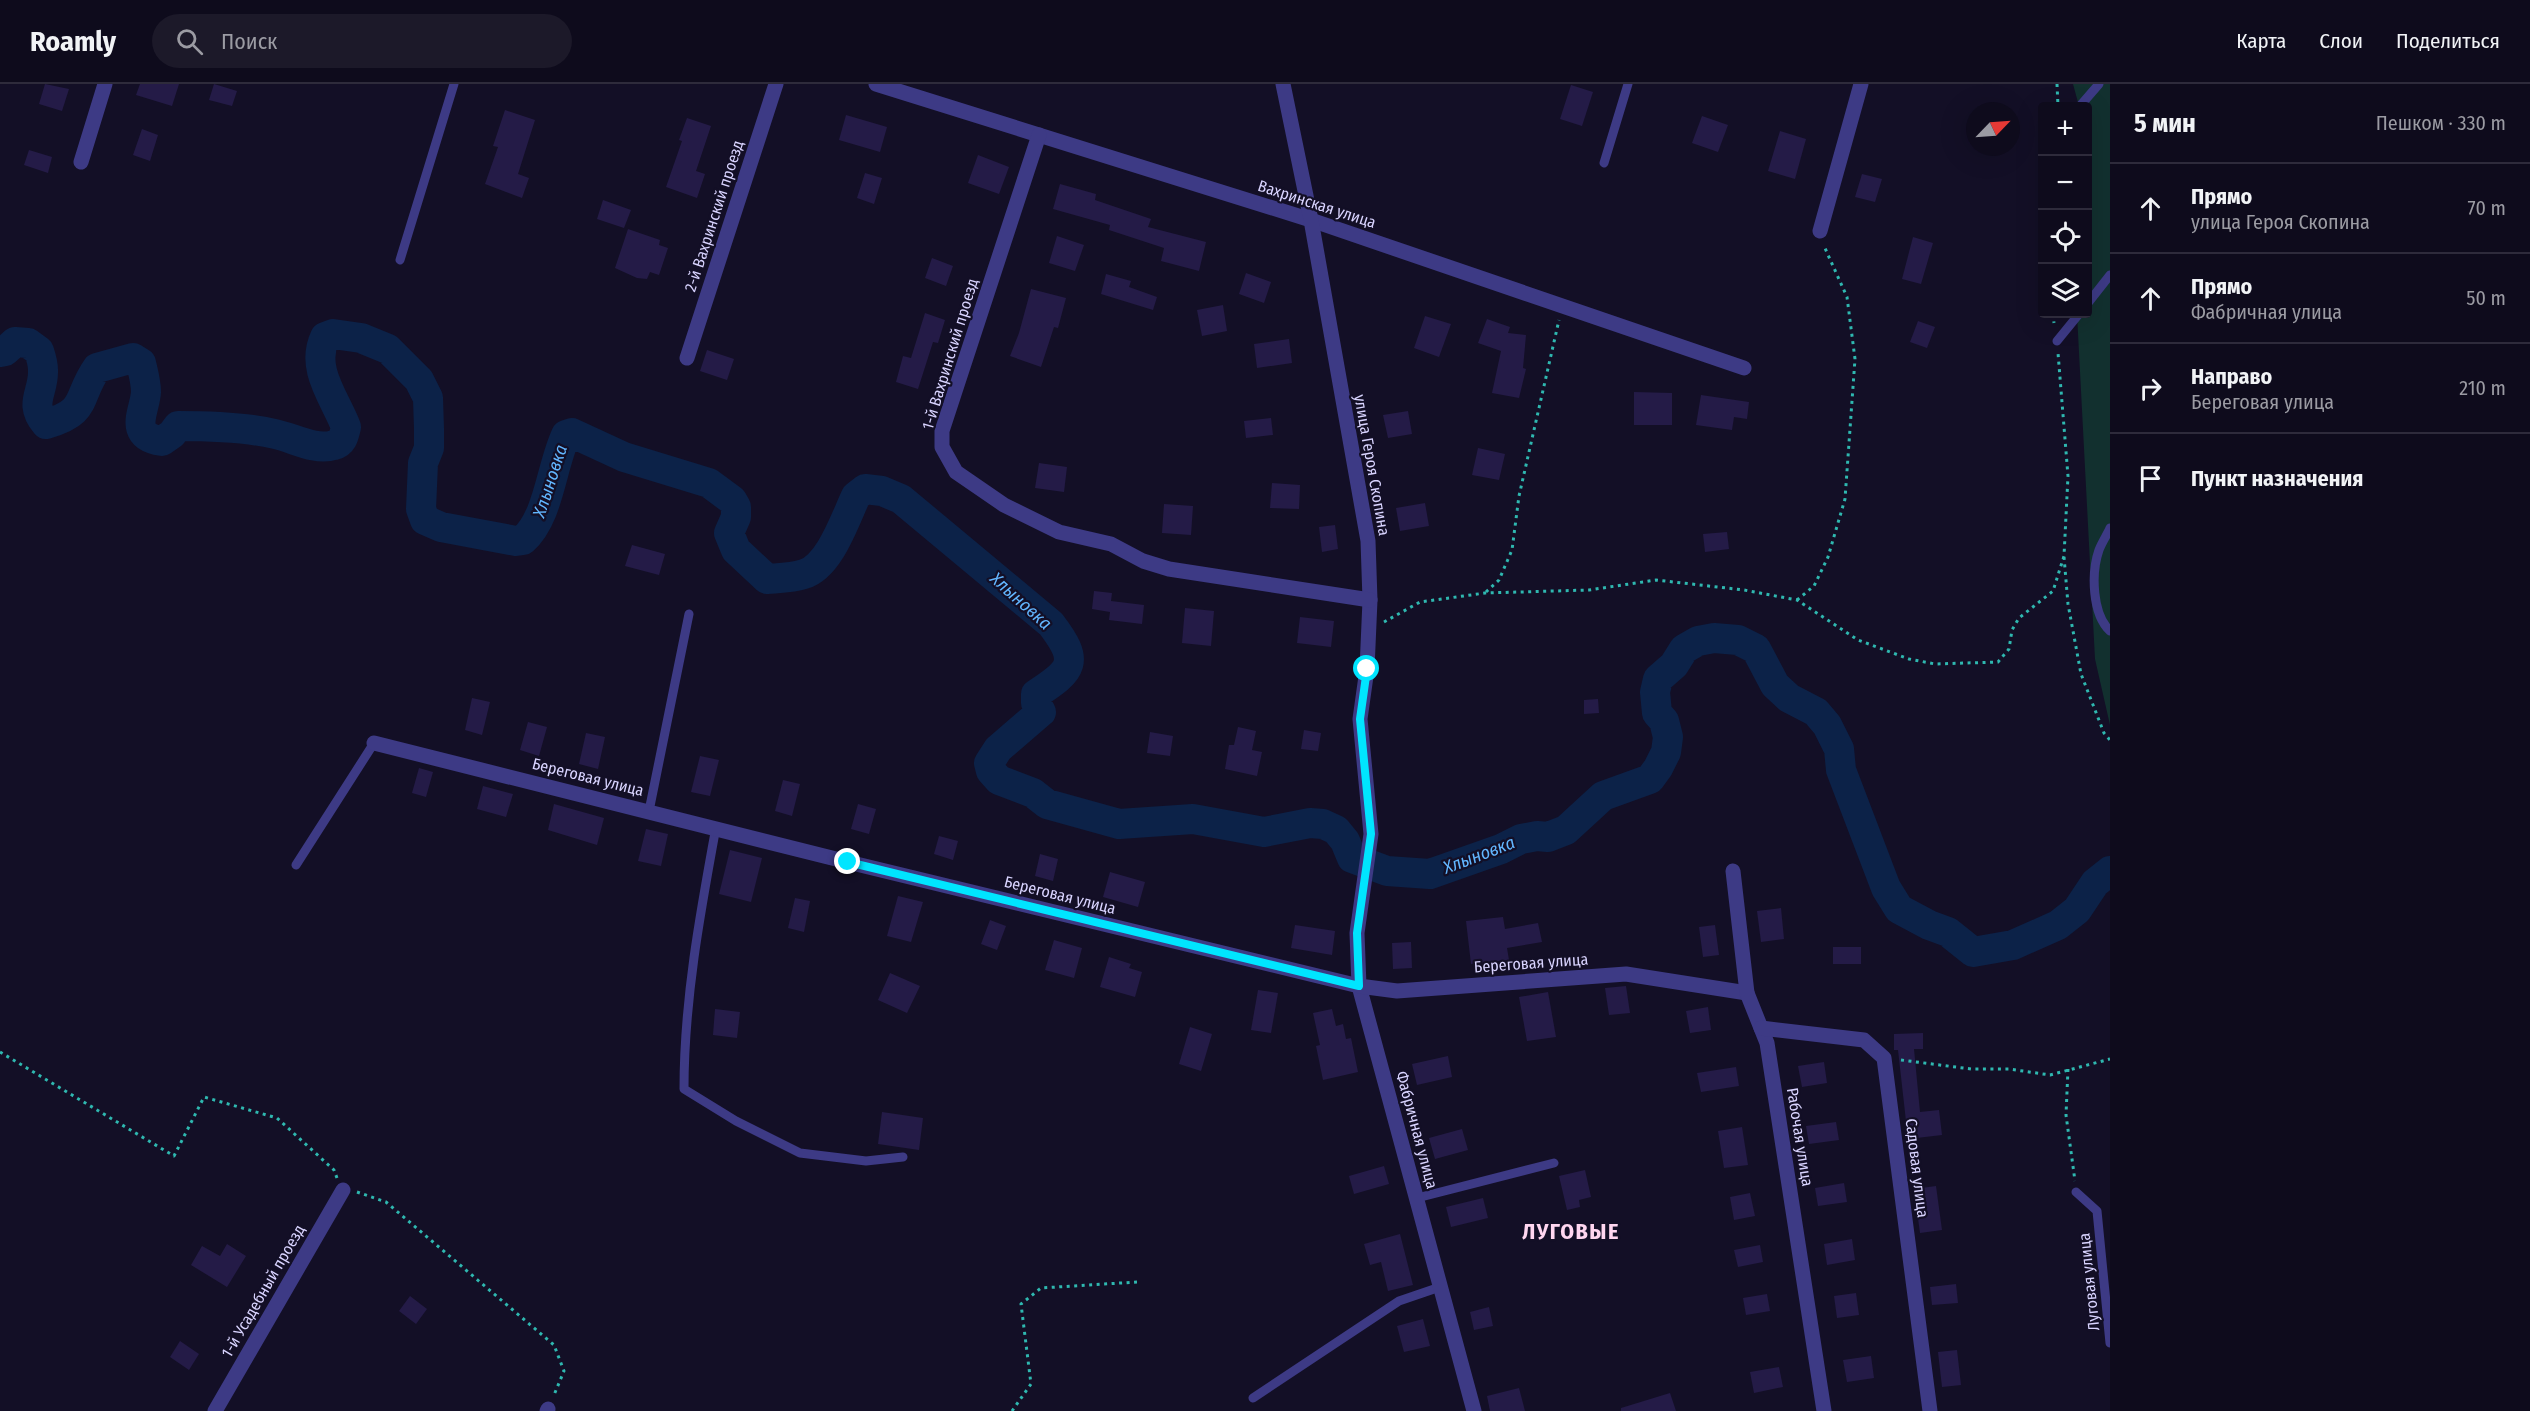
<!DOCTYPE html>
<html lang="ru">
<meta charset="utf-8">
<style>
body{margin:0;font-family:"Fira Sans Condensed",sans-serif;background:#1c1929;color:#f1f3f6}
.controls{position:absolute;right:18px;top:18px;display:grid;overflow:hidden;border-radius:6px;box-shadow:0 6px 24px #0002}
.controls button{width:54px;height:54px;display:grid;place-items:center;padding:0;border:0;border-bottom:2px solid #2e2b3b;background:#0e0b1c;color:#f1f3f6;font:30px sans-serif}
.compass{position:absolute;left:1966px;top:18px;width:54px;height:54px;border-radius:50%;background:#0e0b1c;box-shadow:0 6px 24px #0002;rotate:65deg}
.stop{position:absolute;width:18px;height:18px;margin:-14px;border:4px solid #00e5ff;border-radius:50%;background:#fff}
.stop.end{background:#00e5ff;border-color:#fff;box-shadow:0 2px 6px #0008}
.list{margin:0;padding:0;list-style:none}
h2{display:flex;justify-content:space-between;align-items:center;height:78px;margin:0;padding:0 24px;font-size:26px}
h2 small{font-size:20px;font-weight:400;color:#9b9ba3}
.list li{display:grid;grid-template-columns:39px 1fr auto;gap:18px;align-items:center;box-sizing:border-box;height:90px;padding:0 24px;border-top:2px solid #2e2b3b}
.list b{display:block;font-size:22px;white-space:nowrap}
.list p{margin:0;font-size:20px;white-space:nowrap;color:#9b9ba3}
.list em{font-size:20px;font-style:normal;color:#9b9ba3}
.icon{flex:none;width:33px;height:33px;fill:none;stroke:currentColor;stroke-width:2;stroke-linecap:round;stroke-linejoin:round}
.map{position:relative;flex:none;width:2110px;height:1327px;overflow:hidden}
header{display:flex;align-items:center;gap:36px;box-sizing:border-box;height:84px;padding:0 30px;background:#0e0b1c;border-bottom:2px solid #2e2b3b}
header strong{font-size:28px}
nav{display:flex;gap:33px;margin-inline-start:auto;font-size:21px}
.search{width:420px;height:54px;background:#1c1929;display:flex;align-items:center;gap:15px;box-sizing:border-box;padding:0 21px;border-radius:33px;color:#9b9ba3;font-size:22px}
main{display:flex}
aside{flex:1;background:#0e0b1c}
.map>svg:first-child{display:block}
</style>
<header>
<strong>Roamly</strong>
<div class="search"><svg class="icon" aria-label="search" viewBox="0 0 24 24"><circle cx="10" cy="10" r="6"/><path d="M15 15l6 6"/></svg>Поиск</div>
<nav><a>Карта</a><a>Слои</a><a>Поделиться</a></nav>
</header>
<main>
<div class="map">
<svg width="2110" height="1327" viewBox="0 0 2110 1327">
<rect width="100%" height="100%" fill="#130f26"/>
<polygon fill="#12302f" points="2073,0 2110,0 2110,641 2095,575 2077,230 2088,230 2088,22 2079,22"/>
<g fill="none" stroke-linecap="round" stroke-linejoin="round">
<path stroke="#0c2248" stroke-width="30" d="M0 268 5 267 15 258 28 259 39 267C41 273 43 280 43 286 44 309 28 319 46 340 89 328 76 314 97 284L133 274 141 279C143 288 146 298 146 308 145 327 127 352 162 357L172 350 178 342C209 342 245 343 275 350 294 354 315 367 334 361 343 359 344 351 346 343 335 314 310 285 325 253L333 250 361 254 388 265 419 296 428 314 429 345V364L423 379 421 425 425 436 441 443 516 457 523 456C549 433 551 383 566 351L572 349 624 373 709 399 732 416 736 423V433L729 449 736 466 767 495C779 494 792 494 804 490 830 482 845 435 856 412L865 405 882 407 901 415 1051 540C1080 578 1073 586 1036 610V619L1041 628 998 665 989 679 991 687 999 696 1033 709 1047 720 1119 740 1193 735 1264 748 1310 739 1323 740 1336 746 1345 757 1352 774 1387 787 1430 790 1501 765 1521 755 1537 752 1548 753 1566 746 1603 712 1650 695 1658 684 1666 668 1668 653 1664 637 1657 629 1655 608 1658 595 1674 581 1684 565 1698 557 1714 554 1738 556 1756 565 1775 601 1789 614 1816 628 1827 641 1839 665 1841 686 1886 804 1899 825 1929 841 1948 848 1973 868 2013 861 2058 841 2077 826 2095 799 2110 787"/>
</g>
<g fill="#241b47">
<polygon points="45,0 69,5 62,27 39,20"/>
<polygon points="140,0 179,0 172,22 136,11"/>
<polygon points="214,0 237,7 232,22 209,16"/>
<polygon points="1571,1 1593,8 1582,42 1560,35"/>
<polygon points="505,26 535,36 518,90 529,94 522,114 485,100 498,63 493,62"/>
<polygon points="846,31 887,43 880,68 839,56"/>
<polygon points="1702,32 1728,41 1718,68 1692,59"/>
<polygon points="687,34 711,42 696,87 705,90 697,114 666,103 682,57 679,56"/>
<polygon points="142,45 158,51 150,77 133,71"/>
<polygon points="1780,47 1806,55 1795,95 1768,87"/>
<polygon points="29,66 52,73 48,89 24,81"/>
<polygon points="978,71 1009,83 999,110 968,99"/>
<polygon points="865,89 882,94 874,120 857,114"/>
<polygon points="1862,90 1882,95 1875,118 1855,113"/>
<polygon points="1060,100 1096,110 1095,116 1151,135 1148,143 1206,158 1199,187 1161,177 1164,164 1109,146 1110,141 1053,125"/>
<polygon points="603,116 631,126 624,144 597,135"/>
<polygon points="628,145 660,156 659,161 668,164 659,191 650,188 647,195 637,194 615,184"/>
<polygon points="1057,152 1084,161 1075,187 1049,179"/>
<polygon points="1913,153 1933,159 1921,200 1902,195"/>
<polygon points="932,174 953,182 946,202 925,194"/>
<polygon points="1246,189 1271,198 1264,219 1239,210"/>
<polygon points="1106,190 1131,197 1129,203 1157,213 1153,226 1101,210"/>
<polygon points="1031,205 1066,214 1058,244 1054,243 1041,283 1010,272 1019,249"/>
<polygon points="1223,221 1227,247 1202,252 1197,226"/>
<polygon points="925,229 945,236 938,259 933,258 918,305 896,298 903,272 911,274"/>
<polygon points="1425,232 1451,240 1439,273 1414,264"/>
<polygon points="1487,235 1510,243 1508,249 1526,251 1523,284 1526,285 1519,314 1492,309 1501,267 1478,259"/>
<polygon points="1918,237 1935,243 1927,264 1910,258"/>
<polygon points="1289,255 1292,279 1257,284 1254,260"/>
<polygon points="707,266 734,275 727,296 700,287"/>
<polygon points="1634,308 1672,309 1672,341 1634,341"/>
<polygon points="1701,311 1749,318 1747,335 1734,333 1732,346 1696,341"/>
<polygon points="1408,327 1412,350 1388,354 1383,331"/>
<polygon points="1271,334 1273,351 1246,354 1244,337"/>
<polygon points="1478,364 1505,370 1499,396 1472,391"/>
<polygon points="1039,379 1067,383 1064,408 1035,404"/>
<polygon points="1272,399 1300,401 1299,425 1270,424"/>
<polygon points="1425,419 1429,442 1400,447 1396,424"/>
<polygon points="1164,420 1193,422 1191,451 1162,449"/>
<polygon points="1335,441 1338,465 1322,468 1319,443"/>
<polygon points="1727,448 1729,465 1705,468 1703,450"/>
<polygon points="632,461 665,470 659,491 625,482"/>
<polygon points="1094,507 1112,509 1111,517 1144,521 1142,540 1109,536 1110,528 1092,525"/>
<polygon points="1185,524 1214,527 1211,562 1182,559"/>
<polygon points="1300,533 1334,537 1331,563 1297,559"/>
<polygon points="472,614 490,618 482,651 465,646"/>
<polygon points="1598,615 1599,629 1584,630 1584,616"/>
<polygon points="528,638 547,643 539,672 520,666"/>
<polygon points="1238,643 1256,647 1252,666 1262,668 1257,692 1225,685 1229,661 1234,661"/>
<polygon points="1304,646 1321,649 1318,667 1301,665"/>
<polygon points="1150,648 1173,652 1170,672 1147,669"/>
<polygon points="586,649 605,653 598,685 579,680"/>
<polygon points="700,672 719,676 710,712 691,708"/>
<polygon points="419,684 433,688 426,713 412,709"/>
<polygon points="783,696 800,700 792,732 775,727"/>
<polygon points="483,702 513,710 506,733 477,725"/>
<polygon points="554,720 604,734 597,761 548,746"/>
<polygon points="858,720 876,725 869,750 851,745"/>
<polygon points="646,745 668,750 661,782 638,777"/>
<polygon points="939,752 958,757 953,776 934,770"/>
<polygon points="730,766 762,774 751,818 719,810"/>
<polygon points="1040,770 1058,775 1053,797 1035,792"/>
<polygon points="1110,788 1145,798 1138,823 1103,813"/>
<polygon points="898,812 923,818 911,858 887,852"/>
<polygon points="795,814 810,817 804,848 788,844"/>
<polygon points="1781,824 1784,855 1761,858 1757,827"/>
<polygon points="1503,833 1505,845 1538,839 1542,858 1507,864 1509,876 1471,880 1466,837"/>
<polygon points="990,836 1006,842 997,866 981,860"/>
<polygon points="1295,841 1335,847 1332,871 1291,864"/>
<polygon points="1715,841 1719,871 1703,873 1699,843"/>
<polygon points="1054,856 1082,864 1074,894 1045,886"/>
<polygon points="1411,858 1412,884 1393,885 1392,859"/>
<rect x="1833" y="863" width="28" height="17"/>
<polygon points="1109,873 1131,880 1129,884 1142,888 1135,913 1100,903"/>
<polygon points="890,889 920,902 907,929 878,916"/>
<polygon points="1626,902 1630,929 1609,931 1605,904"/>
<polygon points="1258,906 1278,909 1271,949 1251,946"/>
<polygon points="1548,908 1556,953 1527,957 1519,913"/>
<polygon points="1708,923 1711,946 1690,949 1686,927"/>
<polygon points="715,925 740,928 737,954 713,951"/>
<polygon points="1332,925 1336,942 1343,940 1346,955 1351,954 1358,988 1323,996 1316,962 1320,961 1313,929"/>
<polygon points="1190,943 1212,950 1201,987 1179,980"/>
<polygon points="1923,949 1923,965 1914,965 1920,1028 1939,1026 1942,1051 1908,1055 1898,966 1894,966 1894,950"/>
<polygon points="1448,972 1452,993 1417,1001 1412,980"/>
<polygon points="1824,978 1827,999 1802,1003 1798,982"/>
<polygon points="1736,983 1739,1002 1701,1008 1697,989"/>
<polygon points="882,1028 923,1034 919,1066 878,1060"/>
<polygon points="1836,1038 1839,1056 1809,1060 1806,1042"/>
<polygon points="1742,1043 1748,1081 1724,1084 1718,1047"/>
<polygon points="1462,1045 1468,1066 1435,1075 1429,1054"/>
<polygon points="1384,1082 1389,1100 1354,1110 1349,1092"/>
<polygon points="1585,1086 1591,1113 1579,1116 1580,1123 1567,1126 1559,1092"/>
<polygon points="1844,1099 1847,1118 1818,1122 1815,1104"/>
<polygon points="1936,1102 1942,1146 1920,1149 1914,1105"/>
<polygon points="1750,1109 1755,1132 1734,1136 1730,1113"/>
<polygon points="1483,1114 1488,1134 1451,1143 1446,1123"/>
<polygon points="1400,1150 1413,1201 1388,1207 1381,1178 1370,1181 1364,1160"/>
<polygon points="1852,1155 1855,1176 1827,1181 1824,1160"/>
<polygon points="227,1160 246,1172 227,1203 191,1181 202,1162 220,1172"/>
<polygon points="1760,1161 1763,1178 1738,1183 1734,1166"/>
<polygon points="1956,1200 1958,1219 1932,1221 1930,1203"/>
<polygon points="1856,1209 1859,1231 1837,1234 1834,1212"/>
<polygon points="1767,1210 1770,1227 1746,1231 1743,1214"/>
<polygon points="410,1212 427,1225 416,1240 399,1227"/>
<polygon points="1489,1223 1493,1242 1474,1246 1470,1228"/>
<polygon points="1423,1235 1430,1262 1404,1268 1397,1242"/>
<polygon points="180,1257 199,1270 189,1286 170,1273"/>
<polygon points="1957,1266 1961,1301 1942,1303 1938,1268"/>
<polygon points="1871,1272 1874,1294 1847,1298 1843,1276"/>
<polygon points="1779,1283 1783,1303 1754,1309 1750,1288"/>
<polygon points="1519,1304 1525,1327 1490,1327 1487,1312"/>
<polygon points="1670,1309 1676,1327 1621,1327 1621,1324"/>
</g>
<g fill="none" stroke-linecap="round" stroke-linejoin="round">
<g stroke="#2fb8b0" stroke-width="3" stroke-dasharray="3 4.5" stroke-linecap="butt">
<polyline points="2057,0 2058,22"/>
<polyline points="2053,230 2054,239"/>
<polyline points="2064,473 2068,520 2081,590 2104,649 2110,656"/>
<polyline points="1486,508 1499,496 1512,466 1519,412 1559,236"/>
<polyline points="1797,516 1814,502 1828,473 1845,415 1855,275 1847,213 1824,162"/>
<polyline points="1384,538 1420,518 1485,509 1589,506 1656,496 1744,506 1797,516 1858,556 1909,575 1935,580 1998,578 2009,565 2012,546 2019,534 2053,507 2064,472 2068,392 2058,269"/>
<polyline points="0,968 174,1072 204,1013 277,1034 334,1086 337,1094"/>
<polyline points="1901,976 1971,985 2009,985 2050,991 2110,975"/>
<polyline points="2068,985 2066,1031 2075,1097"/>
<polyline points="357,1108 386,1118 554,1261 564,1287 554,1311"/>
<polyline points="1012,1327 1031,1300 1021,1220 1041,1204 1137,1198"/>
</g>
<g stroke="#3d3a85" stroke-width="9">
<polyline points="2080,22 2099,0"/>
<polyline points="1604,79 1628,0"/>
<polyline points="400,176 454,0"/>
<polyline points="2088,219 2110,191"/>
<polyline points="2057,257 2079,230"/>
<path d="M2110 444C2107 451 2102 458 2099 466 2091 489 2092 530 2110 547"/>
<polyline points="649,727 689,530"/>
<path d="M716 743C700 830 684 917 684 1005L736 1037 800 1069 866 1077 903 1073"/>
<polyline points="296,781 374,659"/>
<polyline points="2076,1108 2097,1127 2110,1259"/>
<polyline points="1417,1114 1554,1079"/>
<polyline points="1253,1314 1399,1217 1440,1203"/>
</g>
<g stroke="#3d3a85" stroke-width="15">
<polyline points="876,0 1311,136 1744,284"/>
<polyline points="1283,0 1311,136 1368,457 1370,516 1367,585 1360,635 1371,750 1357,849 1359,902 1474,1327"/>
<polyline points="1039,51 942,347 942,363 956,388 1004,421 1059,448 1111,460 1143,477 1169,485 1370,516"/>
<polyline points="81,78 105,0"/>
<polyline points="1820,147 1861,0"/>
<polyline points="687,274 776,0"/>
<polyline points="374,659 848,778 1359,902 1397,907 1626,890 1747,909"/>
<polyline points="1733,787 1747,909 1767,959 1824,1327"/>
<polyline points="1761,944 1864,956 1884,974 1930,1327"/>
<polyline points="215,1327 343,1106"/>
<polyline points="547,1327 548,1325"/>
</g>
</g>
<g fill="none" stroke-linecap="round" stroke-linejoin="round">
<polyline stroke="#00e5ff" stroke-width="8" points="848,778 1359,902 1357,849 1371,750 1360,635 1367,585"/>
</g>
<g text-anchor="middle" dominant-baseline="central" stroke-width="4.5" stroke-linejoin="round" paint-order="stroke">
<g font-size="16" fill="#d9d4ff" stroke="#130f26">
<text transform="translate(1317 120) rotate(18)">Вахринская улица</text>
<text transform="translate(714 132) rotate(-72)">2-й Вахринский проезд</text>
<text transform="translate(950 270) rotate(-73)">1-й Вахринский проезд</text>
<text transform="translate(1372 381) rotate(80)">улица Героя Скопина</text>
<text transform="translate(588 693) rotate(14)">Береговая улица</text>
<text transform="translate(1060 811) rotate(14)">Береговая улица</text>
<text transform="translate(1531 879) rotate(-4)">Береговая улица</text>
<text transform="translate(1417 1046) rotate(75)">Фабричная улица</text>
<text transform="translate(1800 1053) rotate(81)">Рабочая улица</text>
<text transform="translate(1917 1084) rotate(83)">Садовая улица</text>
<text transform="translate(2089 1198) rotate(-96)">Луговая улица</text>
<text transform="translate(263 1207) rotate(-60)">1-й Усадебный проезд</text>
</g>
<g font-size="18" font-style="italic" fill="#62b6ff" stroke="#130f26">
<text transform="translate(550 397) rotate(-72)">Хлыновка</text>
<text transform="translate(1021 517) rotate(42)">Хлыновка</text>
<text transform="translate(1479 771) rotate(-21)">Хлыновка</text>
</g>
<g font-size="22" font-weight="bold" letter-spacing="1.5" fill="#ffd6f0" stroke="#130f26">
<text x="1571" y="1147">ЛУГОВЫЕ</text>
</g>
</g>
</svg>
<div class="controls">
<button>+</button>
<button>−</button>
<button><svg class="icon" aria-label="locate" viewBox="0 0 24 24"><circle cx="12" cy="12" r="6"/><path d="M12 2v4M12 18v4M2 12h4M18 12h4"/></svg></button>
<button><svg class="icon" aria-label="layers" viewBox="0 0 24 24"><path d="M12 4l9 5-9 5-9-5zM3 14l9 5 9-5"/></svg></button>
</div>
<svg class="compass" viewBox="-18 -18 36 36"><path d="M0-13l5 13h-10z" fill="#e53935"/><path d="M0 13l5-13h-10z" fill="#9b9ba3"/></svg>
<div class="stop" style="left:1367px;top:585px"></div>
<div class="stop end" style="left:848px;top:778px"></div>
</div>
<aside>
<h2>5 мин<small>Пешком · 330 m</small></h2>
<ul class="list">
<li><svg class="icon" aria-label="ahead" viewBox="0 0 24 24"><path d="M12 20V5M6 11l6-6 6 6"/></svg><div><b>Прямо</b><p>улица Героя Скопина</p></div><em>70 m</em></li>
<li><svg class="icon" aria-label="ahead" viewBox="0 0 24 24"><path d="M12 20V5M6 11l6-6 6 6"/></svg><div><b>Прямо</b><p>Фабричная улица</p></div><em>50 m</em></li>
<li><svg class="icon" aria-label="right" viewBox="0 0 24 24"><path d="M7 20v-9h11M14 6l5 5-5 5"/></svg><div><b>Направо</b><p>Береговая улица</p></div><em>210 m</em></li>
<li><svg class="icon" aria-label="arrive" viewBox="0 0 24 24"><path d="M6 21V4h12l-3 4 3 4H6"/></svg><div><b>Пункт назначения</b></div></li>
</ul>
</aside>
</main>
